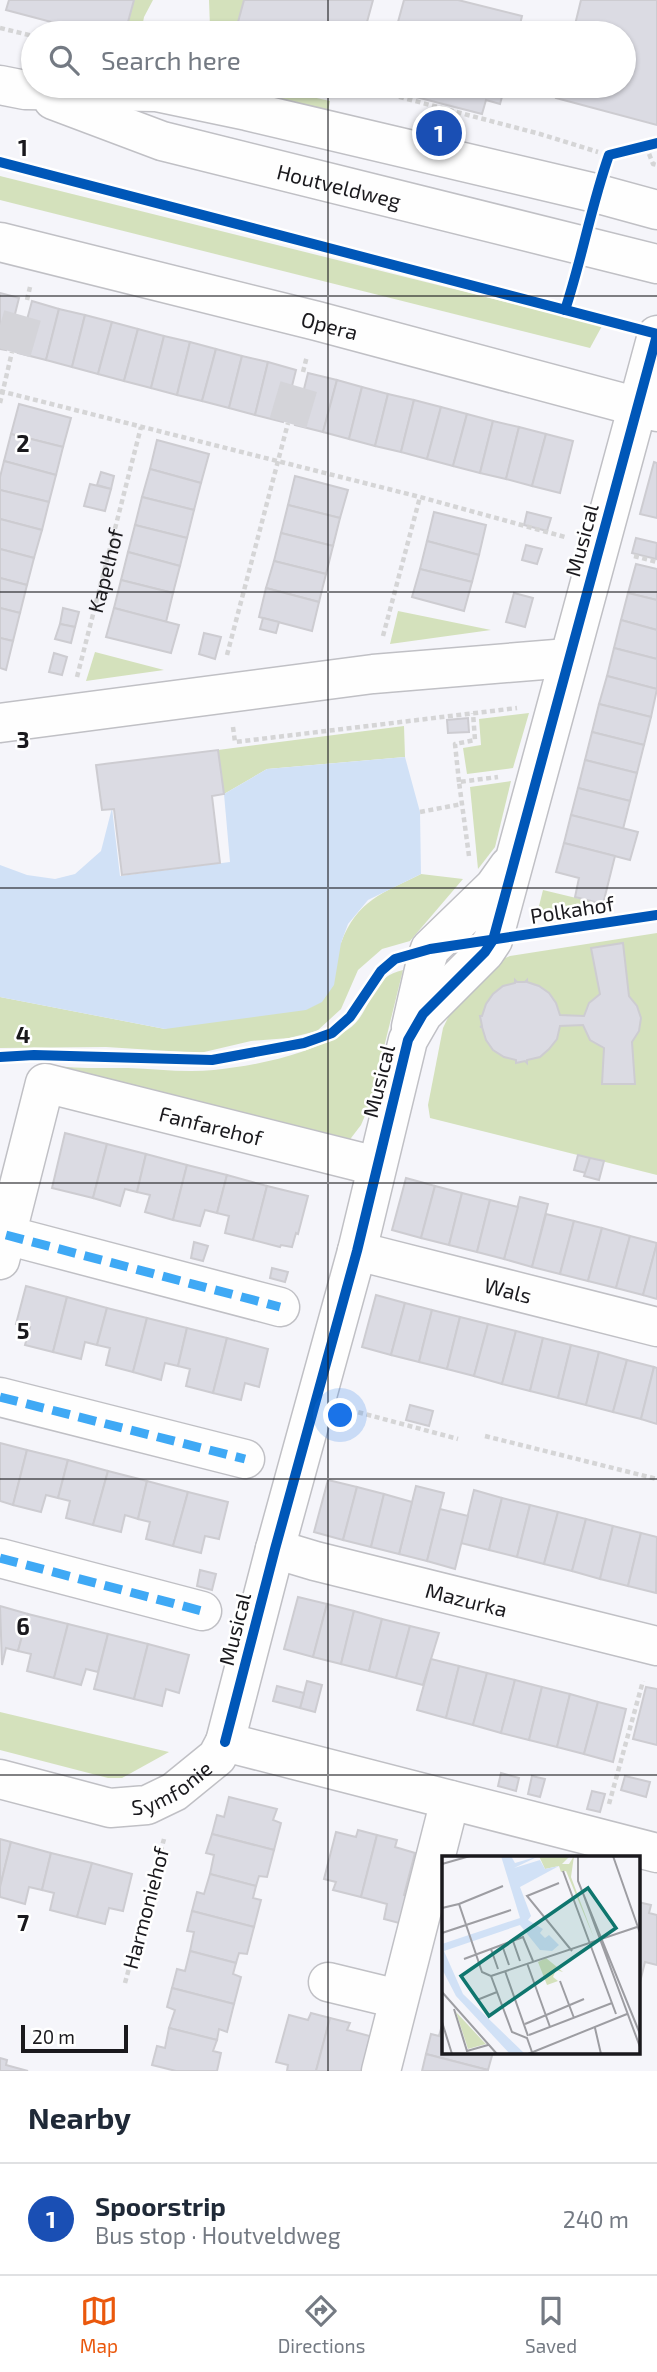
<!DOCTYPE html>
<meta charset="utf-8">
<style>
body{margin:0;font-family:"Exo 2",sans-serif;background:#f2f2f3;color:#1f2937}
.scale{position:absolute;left:21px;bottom:18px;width:107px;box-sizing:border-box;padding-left:7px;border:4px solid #1a191d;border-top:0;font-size:19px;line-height:24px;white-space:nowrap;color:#1a191d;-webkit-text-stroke:5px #fff;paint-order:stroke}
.you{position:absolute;left:341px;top:1416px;width:24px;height:24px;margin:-18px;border:5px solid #fff;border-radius:50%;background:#1a73e8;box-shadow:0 0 0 10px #1a73e833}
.badge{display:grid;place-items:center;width:46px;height:46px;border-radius:50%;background:#ea580c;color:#fff;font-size:23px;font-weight:700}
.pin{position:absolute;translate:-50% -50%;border:4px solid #fff;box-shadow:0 2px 7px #0006}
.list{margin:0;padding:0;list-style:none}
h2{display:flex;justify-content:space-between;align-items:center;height:91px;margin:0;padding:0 28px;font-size:30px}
h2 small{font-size:23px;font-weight:400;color:#747a83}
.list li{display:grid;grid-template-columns:46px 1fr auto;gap:21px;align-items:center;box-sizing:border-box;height:112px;padding:0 28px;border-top:2px solid #e0e1e3}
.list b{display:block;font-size:26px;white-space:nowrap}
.list p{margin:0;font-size:23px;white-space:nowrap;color:#747a83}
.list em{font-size:23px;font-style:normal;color:#747a83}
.icon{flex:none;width:38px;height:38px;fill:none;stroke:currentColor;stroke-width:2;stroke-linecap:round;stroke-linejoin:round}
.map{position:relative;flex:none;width:657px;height:2071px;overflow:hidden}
.search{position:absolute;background:#fff;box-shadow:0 2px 5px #0004;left:21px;right:21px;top:21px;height:77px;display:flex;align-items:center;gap:18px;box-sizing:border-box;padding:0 24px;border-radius:38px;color:#747a83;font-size:26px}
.sheet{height:203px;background:#fff}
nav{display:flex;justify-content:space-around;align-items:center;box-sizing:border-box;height:98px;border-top:2px solid #e0e1e3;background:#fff;font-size:19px;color:#747a83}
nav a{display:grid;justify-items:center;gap:4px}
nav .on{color:#ea580c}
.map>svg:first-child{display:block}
</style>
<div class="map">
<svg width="657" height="2071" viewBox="0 0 657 2071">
<rect width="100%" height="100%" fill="#f5f5fa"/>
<g fill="#d4e1bc">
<polygon points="134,0 153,0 144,17 141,33 125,32"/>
<polygon points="209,0 244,0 235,33 210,27"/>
<polygon points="199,86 263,86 330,101 326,122"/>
<polygon points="0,176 602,326 590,348 0,200"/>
<polygon points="398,611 491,630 390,644"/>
<polygon points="95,652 164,670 86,681"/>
<polygon points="529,713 513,768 467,774 463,748 481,745 479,719"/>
<polygon points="404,726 405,757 267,769 224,794 218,750"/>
<polygon points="511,781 495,847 478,869 470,787"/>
<path d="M421 874 463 879 410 941 382 949 358 970 341 1009 317 1031 289 1038 251 1041 200 1053 106 1047 0 1048V997L165 1029 341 943C357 900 383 893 421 874Z"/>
<polygon points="543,890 597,903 598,903 537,914"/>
<polygon points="657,933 657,1175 430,1118 428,1105 443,1028 455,1003 486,966 510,956"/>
<path d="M403 970 370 1104 361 1125 348 1142 48 1065C74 1069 101 1068 128 1068 156 1069 186 1073 214 1070 259 1065 309 1055 347 1030 374 1013 366 978 403 970Z"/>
<polygon points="0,1712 156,1749 169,1752 122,1778 108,1778 0,1750"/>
</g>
<polygon fill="#d1e1f6" points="405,757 420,812 421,874 368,900 348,924 341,943 334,985 322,1002 306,1010 165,1029 0,997 0,865 27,875 55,879 75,874 101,851 112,808 120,876 230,862 224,794 267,769"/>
<g fill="#dbdbe3" stroke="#cdccd1" stroke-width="2">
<polygon points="9,0 134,0 125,33 93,33 6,10"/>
<polygon points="244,0 373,0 364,33 235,33"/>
<polygon points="404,0 458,0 522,16 518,33 395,33"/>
<polygon points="581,0 657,0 657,125 556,98 559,86 624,86 624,33 573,33"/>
<polygon points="381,86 505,86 500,104 486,100 482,114 381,88"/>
<polygon points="0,293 19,298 6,350 0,349"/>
<polygon points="32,301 59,309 46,360 18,353"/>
<polygon points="59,309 85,315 72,367 46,360"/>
<polygon points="85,315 112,322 98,374 72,367"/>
<polygon points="112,322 138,329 124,381 98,374"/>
<polygon points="138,329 164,336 151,388 124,381"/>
<polygon points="164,336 190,342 177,395 151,388"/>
<polygon points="190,342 216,349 202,401 177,395"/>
<polygon points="216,349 242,356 229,408 202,401"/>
<polygon points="242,356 268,362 255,415 229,408"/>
<polygon points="268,362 296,370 283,422 255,415"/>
<polygon points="308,373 337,380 323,432 295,425"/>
<polygon points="337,380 362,387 349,439 323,432"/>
<polygon points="362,387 388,394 375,446 349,439"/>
<polygon points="388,394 414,400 401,452 375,446"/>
<polygon points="414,400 441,407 427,459 401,452"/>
<polygon points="19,404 71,418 63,447 11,434"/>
<polygon points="441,407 467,414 453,466 427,459"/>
<polygon points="467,414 493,421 480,473 453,466"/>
<polygon points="493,421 519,427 506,479 480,473"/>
<polygon points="519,427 546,434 532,486 506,479"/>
<polygon points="11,434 63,447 56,475 4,461"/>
<polygon points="546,434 573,441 560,493 532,486"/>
<polygon points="157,440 209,454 201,483 150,469"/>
<polygon points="4,461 56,475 49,502 0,490 0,477"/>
<polygon points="654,462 657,463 657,518 640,514"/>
<polygon points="150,469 201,483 194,510 142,497"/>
<polygon points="101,472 114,476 111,489 97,485"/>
<polygon points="295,476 348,490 340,518 288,505"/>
<polygon points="90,484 111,489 105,511 84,506"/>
<polygon points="0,490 49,502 42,530 0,519"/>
<polygon points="142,497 194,510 187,538 135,525"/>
<polygon points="288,505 340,518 333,546 281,533"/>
<polygon points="434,512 486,525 479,555 427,541"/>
<polygon points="527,512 551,518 547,531 524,525"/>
<polygon points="0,519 42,530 34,558 0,549"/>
<polygon points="135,525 187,538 180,566 128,552"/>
<polygon points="281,533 333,546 326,574 274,561"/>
<polygon points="636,538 657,543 656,559 632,553"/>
<polygon points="427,541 479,555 472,582 420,569"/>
<polygon points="526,545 542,549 537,564 522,560"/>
<polygon points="0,549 34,558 27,585 0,578"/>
<polygon points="128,552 180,566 173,593 121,580"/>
<polygon points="274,561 326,574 319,602 266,588"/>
<polygon points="636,564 657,569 657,600 628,593"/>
<polygon points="420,569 472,582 464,611 412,597"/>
<polygon points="0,578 27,585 20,613 0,608"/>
<polygon points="121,580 173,593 166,622 114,608"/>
<polygon points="266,588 319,602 312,631 259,617"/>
<polygon points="514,593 533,598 525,627 506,622"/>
<polygon points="628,593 657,600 657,630 621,620"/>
<polygon points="0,608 20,613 13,641 0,638"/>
<polygon points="63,608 79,612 75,627 60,624"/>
<polygon points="114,608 179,625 171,653 106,637"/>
<polygon points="263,618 279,622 276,633 260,629"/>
<polygon points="621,620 657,630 657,659 614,648"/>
<polygon points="60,624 75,627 71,643 55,639"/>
<polygon points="204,633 221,637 215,659 199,654"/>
<polygon points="0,638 13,641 6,670 0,668"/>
<polygon points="614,648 657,659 657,689 607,676"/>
<polygon points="54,653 67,657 62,675 49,672"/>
<polygon points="607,676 657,689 651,717 599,704"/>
<polygon points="599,704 651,717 644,745 592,732"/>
<polygon points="468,718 469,732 448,733 447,720"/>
<polygon points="592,732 644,745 637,773 585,760"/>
<polygon points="218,750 224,794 212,796 220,863 122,875 114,809 102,810 96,765"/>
<polygon points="585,760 637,773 630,801 578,788"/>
<polygon points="578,788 630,801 623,829 571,815"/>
<polygon points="571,815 638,832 630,860 564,843"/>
<polygon points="564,843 615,856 603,904 575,897 579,878 556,872"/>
<polygon points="623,943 629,996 637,1006 641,1018 639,1031 632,1042 635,1084 602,1084 604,1048 590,1040 583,1025 560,1026 557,1039 549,1049 540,1057 527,1060 527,1063 525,1061 516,1063 516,1060 504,1057 493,1050 486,1040 482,1027 480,1027 482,1026 480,1016 482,1016 486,1004 493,994 503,986 515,983 515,980 517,982 525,982 527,980 527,982 539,986 549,993 556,1003 560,1015 584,1016 589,1003 600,994 591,948"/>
<polygon points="65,1133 107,1144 93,1198 52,1188"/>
<polygon points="107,1144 146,1154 137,1192 125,1189 120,1206 93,1198"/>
<polygon points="146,1154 187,1165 173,1220 145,1212 150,1195 137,1192"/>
<polygon points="578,1155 590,1158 586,1173 574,1170"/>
<polygon points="590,1158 604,1161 599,1180 584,1176"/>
<polygon points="187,1165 227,1175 217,1213 205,1210 200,1226 173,1220"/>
<polygon points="227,1175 267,1186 253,1240 225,1233 229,1216 217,1213"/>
<polygon points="406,1178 435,1186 421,1238 392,1230"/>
<polygon points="267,1186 308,1196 298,1234 296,1233 292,1247 281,1245 280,1247 253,1240"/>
<polygon points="435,1186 462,1193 449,1245 421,1238"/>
<polygon points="462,1193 490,1200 477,1252 449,1245"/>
<polygon points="520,1197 548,1204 532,1267 504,1259"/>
<polygon points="490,1200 518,1207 504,1259 477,1252"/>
<polygon points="546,1214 574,1221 560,1274 532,1267"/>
<polygon points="574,1221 602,1228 588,1281 560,1274"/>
<polygon points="602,1228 630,1236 616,1288 588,1281"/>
<polygon points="630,1236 657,1243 643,1295 616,1288"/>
<polygon points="194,1242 208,1246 203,1261 191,1258"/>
<polygon points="657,1243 657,1299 643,1295"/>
<polygon points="272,1268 288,1272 285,1282 270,1278"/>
<polygon points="26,1286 67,1297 53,1352 25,1345 30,1327 16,1324"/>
<polygon points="376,1295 405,1303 391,1355 362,1347"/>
<polygon points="67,1297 107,1308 97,1345 85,1342 81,1359 53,1352"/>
<polygon points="405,1303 432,1310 419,1362 391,1355"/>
<polygon points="107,1308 147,1318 133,1372 106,1365 110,1348 97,1345"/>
<polygon points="432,1310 460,1317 447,1369 419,1362"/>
<polygon points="460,1317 488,1324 474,1376 447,1369"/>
<polygon points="147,1318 187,1328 178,1366 165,1363 161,1380 133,1372"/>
<polygon points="488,1324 516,1331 502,1384 474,1376"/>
<polygon points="187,1328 227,1338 213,1393 186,1386 190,1369 178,1366"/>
<polygon points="516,1331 543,1338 530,1391 502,1384"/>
<polygon points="227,1338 268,1349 259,1387 245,1383 241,1400 213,1393"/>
<polygon points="543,1338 571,1345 558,1398 530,1391"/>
<polygon points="571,1345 599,1352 586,1405 558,1398"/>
<polygon points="599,1352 627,1360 613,1412 586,1405"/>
<polygon points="627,1360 654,1367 641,1419 613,1412"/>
<polygon points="654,1367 657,1368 657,1424 641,1419"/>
<polygon points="410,1405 433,1411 429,1426 406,1420"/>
<polygon points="0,1443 27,1450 13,1505 0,1501"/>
<polygon points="27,1450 68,1460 58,1498 46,1495 41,1512 13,1505"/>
<polygon points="68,1460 108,1471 93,1525 66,1518 70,1501 58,1498"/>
<polygon points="108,1471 147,1481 138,1519 125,1515 121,1532 93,1525"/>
<polygon points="328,1480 357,1487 343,1540 314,1532"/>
<polygon points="147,1481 188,1492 173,1546 146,1539 150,1522 138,1519"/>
<polygon points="416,1486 444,1493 427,1561 399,1554"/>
<polygon points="357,1487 384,1494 371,1547 343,1540"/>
<polygon points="474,1490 502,1498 489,1550 461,1543"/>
<polygon points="188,1492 228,1502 219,1539 205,1536 201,1553 173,1546"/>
<polygon points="384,1494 412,1502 399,1554 371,1547"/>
<polygon points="502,1498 530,1505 517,1557 489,1550"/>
<polygon points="530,1505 558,1512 544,1564 517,1557"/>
<polygon points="440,1509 468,1516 455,1569 427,1561"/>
<polygon points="558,1512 586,1519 572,1571 544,1564"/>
<polygon points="586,1519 613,1526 600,1579 572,1571"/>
<polygon points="613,1526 641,1533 628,1586 600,1579"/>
<polygon points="641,1533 657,1537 656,1593 628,1586"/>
<polygon points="200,1570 216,1574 212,1590 197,1586"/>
<polygon points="298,1597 327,1604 313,1657 284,1649"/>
<polygon points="327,1604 354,1611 341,1664 313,1657"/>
<polygon points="0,1606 28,1614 18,1651 6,1648 2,1665"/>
<polygon points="354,1611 382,1619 369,1671 341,1664"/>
<polygon points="28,1614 68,1624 54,1678 27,1671 31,1654 18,1651"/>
<polygon points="382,1619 410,1626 396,1678 369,1671"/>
<polygon points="68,1624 108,1634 98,1672 86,1669 81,1685 54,1678"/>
<polygon points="410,1626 439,1633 423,1685 396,1678"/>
<polygon points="108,1634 148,1644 134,1699 94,1689"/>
<polygon points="148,1644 189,1655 179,1693 166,1689 162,1706 134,1699"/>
<polygon points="431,1659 459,1666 446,1718 417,1710"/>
<polygon points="459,1666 487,1673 473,1725 446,1718"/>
<polygon points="487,1673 515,1680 501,1733 473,1725"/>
<polygon points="515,1680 542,1687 529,1740 501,1733"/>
<polygon points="307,1681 322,1685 315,1712 300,1708"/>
<polygon points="277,1686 304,1693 300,1708 273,1701"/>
<polygon points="542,1687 570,1694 557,1747 529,1740"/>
<polygon points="646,1687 657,1689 657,1745 633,1739"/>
<polygon points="570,1694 598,1702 584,1754 557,1747"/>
<polygon points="598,1702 626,1709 613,1762 584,1754"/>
<polygon points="501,1773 519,1778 516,1791 498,1786"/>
<polygon points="532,1776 545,1779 540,1797 528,1794"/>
<polygon points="625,1776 650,1782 646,1797 621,1790"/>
<polygon points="592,1791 605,1794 600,1812 587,1809"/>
<polygon points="229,1797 277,1809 273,1820 281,1823 274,1850 212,1834 217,1815 224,1817"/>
<polygon points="358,1830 377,1835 361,1897 333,1890 336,1882 324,1879 336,1832 356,1837"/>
<polygon points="212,1834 274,1850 267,1877 259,1876 256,1886 210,1874 214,1855 206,1853"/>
<polygon points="377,1835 397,1840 395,1847 415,1853 404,1895 414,1897 407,1925 384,1919 387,1904 361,1897"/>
<polygon points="0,1839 11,1842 0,1887"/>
<polygon points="11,1842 51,1853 42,1890 29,1887 25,1904 0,1897 0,1887"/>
<polygon points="51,1853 92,1863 77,1917 50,1910 54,1893 42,1890"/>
<polygon points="92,1863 132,1874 123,1911 109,1908 105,1924 77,1917"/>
<polygon points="210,1874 256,1886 253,1898 261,1900 254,1927 192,1911 197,1892 204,1894"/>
<polygon points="638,1902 651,1905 649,1913 657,1915 657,1965 645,1962 638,1990"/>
<polygon points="192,1911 254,1927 247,1954 239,1953 236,1963 190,1951 194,1932 187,1931"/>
<polygon points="190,1951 236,1963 233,1974 241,1977 234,2004 172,1988 177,1969 185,1971"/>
<polygon points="172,1988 234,2004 227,2032 219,2029 217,2040 169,2028 175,2010 167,2007"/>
<polygon points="311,2013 330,2018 316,2071 287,2071 288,2065 276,2062 289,2015 308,2020"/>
<polygon points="330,2018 350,2023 347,2030 377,2038 369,2071 316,2071"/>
<polygon points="444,2018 444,2052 493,2052 488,2070 426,2054 431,2034 439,2036"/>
<polygon points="169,2028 217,2040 213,2051 221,2053 217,2071 176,2071 152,2065 157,2046 165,2048"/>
<polygon points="426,2054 488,2070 488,2071 422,2071"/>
<polygon points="0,2058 7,2060 6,2065 28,2071 0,2071"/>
</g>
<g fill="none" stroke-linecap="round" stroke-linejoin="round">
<g stroke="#d4d4d9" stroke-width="38" stroke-dasharray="38 19" stroke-linecap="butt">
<polyline points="12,352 27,300"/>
<polyline points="288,423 303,372"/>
</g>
<defs>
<g id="minor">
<polyline points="0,85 25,90 156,92 247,111 595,193 657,210"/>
<path id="s2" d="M53 100 162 141 657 264"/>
<path id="s3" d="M0 242 317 321 657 412"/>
<polyline points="0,723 373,674 568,658"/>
<polyline points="411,1027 426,961 430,949 494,887 509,866"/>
<polyline points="6,1235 280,1307"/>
<path id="s4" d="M357 1251 657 1327"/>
<path id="s5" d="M0 1260 45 1083 376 1166"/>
<polyline points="0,1397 245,1459"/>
<path id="s6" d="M275 1549 315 1561 657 1646"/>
<polyline points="0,1558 202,1611"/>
<polyline points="225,1742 275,1549 357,1251 408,1040 423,1014 485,952 493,940 657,335"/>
<path id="s7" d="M0 1779 110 1808 147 1805 174 1792 217 1757 225 1742 657 1853"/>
<polyline points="328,1982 398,1999"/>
<polyline points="381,2071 450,1800"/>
</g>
</defs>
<use href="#minor" stroke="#c0c0c5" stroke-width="41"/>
<g stroke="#d5d5d6" stroke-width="4.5" stroke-dasharray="5 3.5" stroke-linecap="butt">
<polyline points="0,28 33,36"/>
<polyline points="162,28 178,33"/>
<polyline points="358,86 540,134 598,152"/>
<polyline points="646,146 653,164 657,165"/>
<polyline points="27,300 30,287"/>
<polyline points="303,372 307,356"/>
<polyline points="0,391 420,497 565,537"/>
<polyline points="0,403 12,352"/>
<polyline points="634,556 657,562"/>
<polyline points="383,636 420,497"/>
<polyline points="227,655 288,423"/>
<path id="s1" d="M77 677 141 427"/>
<polyline points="233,727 235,742 517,708"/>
<polyline points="459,782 455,744 475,740 473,713"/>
<polyline points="420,812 462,804"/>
<polyline points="469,856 459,782 498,777"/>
<polyline points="350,1410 458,1439"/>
<polyline points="485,1436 657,1479"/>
<polyline points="609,1804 643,1681"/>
<polyline points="125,1983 164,1839"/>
</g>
<use href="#minor" stroke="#fefefe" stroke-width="38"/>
<g stroke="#3fa9f5" stroke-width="9" stroke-dasharray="18 9" stroke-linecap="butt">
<polyline points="6,1235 280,1307"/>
<polyline points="0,1397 245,1459"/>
<polyline points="0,1558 202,1611"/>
</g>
<defs>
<g id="cycleway">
<polyline points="0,162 657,334"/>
<path d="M565 310C582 259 591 206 609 155L657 143"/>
<polyline points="0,1057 34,1055 212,1060 304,1043 332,1033 350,1017 381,971 395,959 430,949 657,915"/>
<polyline points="225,1742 275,1549 357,1251 408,1040 423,1014 485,952 493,940 657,335"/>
</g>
</defs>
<use href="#cycleway" stroke="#fff" stroke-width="15"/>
<use href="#cycleway" stroke="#0057b8" stroke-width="10"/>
</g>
<path fill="none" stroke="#1a191d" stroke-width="2" stroke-opacity="0.55" d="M328 0V33M328 86V2071M0 296H657M0 592H657M0 888H657M0 1183H657M0 1479H657M0 1775H657"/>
<g text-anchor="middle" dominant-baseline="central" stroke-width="5" stroke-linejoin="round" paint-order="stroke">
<g font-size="21" fill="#1a191d" stroke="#fff">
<text stroke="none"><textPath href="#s2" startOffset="299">Houtveldweg</textPath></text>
<text stroke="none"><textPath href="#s3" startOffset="340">Opera</textPath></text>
<text transform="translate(581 540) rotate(-75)">Musical</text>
<text stroke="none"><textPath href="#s1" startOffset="110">Kapelhof</textPath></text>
<text transform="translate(572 909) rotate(-9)">Polkahof</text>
<text transform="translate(378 1081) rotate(-76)">Musical</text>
<text stroke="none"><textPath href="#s5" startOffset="354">Fanfarehof</textPath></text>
<text stroke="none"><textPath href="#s4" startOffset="156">Wals</textPath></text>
<text stroke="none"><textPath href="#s6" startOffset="198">Mazurka</textPath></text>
<text transform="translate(234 1629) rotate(-76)">Musical</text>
<text stroke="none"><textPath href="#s7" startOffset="180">Symfonie</textPath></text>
<text transform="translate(145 1908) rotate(-75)">Harmoniehof</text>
</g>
</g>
<g transform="translate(442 1856)">
<rect width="198" height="198" fill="#f5f5fa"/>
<path d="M97 0H128L120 8H127L132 0 129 21 152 82 124 15 119 16 117 10 103 13ZM104 102 121 116 114 114 111 121 116 125 105 129 96 106ZM14 156 40 184 44 188 26 193Z" fill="#d4e1bc"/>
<path d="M59 0H69L73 7 97 0 72 12 98 4 103 13 117 10 78 31 89 60 86 64 101 73 98 77 103 82 107 79 117 89 110 95 98 94 78 69 2 95 21 138 83 198H68L14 140 0 113V88L78 62Z" fill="#d1e1f6"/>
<path fill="none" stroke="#9d9da2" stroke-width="2" d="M136 0V25L198 178M171 0 198 77M0 8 28 0M121 15 174 158M117 27 85 40 130 95M142 40 198 191M17 48 61 30M0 52 17 48 40 116 49 120 70 176 85 182 90 196M0 77 69 54M71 85 78 105M60 89 67 109M49 93 56 113M22 103 81 81 91 105M85 107 108 171M63 115 86 180M49 120 195 71M118 125 132 162M0 136 55 198M35 144 55 136M12 153 25 195 46 189M0 166 10 198M83 168 142 143M153 172 159 198M87 179 170 147M86 198 185 158"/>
<path fill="#0f766e" fill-opacity="0.15" stroke="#0f766e" stroke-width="3.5" d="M146 32 174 72 47 160 19 120Z"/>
<rect width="198" height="198" fill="none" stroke="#1a191d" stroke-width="3.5"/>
</g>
<g font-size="23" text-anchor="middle" font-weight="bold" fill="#1a191d" stroke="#fff" stroke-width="5" stroke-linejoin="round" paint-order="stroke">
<text x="23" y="156">1</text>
<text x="23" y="452">2</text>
<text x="23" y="748">3</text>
<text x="23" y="1043">4</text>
<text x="23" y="1339">5</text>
<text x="23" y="1635">6</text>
<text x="23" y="1931">7</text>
</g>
</svg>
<div class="scale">20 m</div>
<div class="you"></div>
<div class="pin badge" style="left:439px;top:133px;background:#1a4fb4">1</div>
<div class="search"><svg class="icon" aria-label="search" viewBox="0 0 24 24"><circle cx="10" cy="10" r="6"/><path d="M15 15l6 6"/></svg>Search here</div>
</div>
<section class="sheet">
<h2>Nearby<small></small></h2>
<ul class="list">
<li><span class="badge" style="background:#1a4fb4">1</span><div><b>Spoorstrip</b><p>Bus stop · Houtveldweg</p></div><em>240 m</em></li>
</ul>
</section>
<nav>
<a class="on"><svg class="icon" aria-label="map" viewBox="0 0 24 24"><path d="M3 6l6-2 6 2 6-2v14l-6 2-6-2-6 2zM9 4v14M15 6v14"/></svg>Map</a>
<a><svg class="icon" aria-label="directions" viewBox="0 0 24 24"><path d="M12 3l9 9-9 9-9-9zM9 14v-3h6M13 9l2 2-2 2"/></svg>Directions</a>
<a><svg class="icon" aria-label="saved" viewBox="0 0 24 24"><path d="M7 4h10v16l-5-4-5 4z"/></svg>Saved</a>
</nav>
